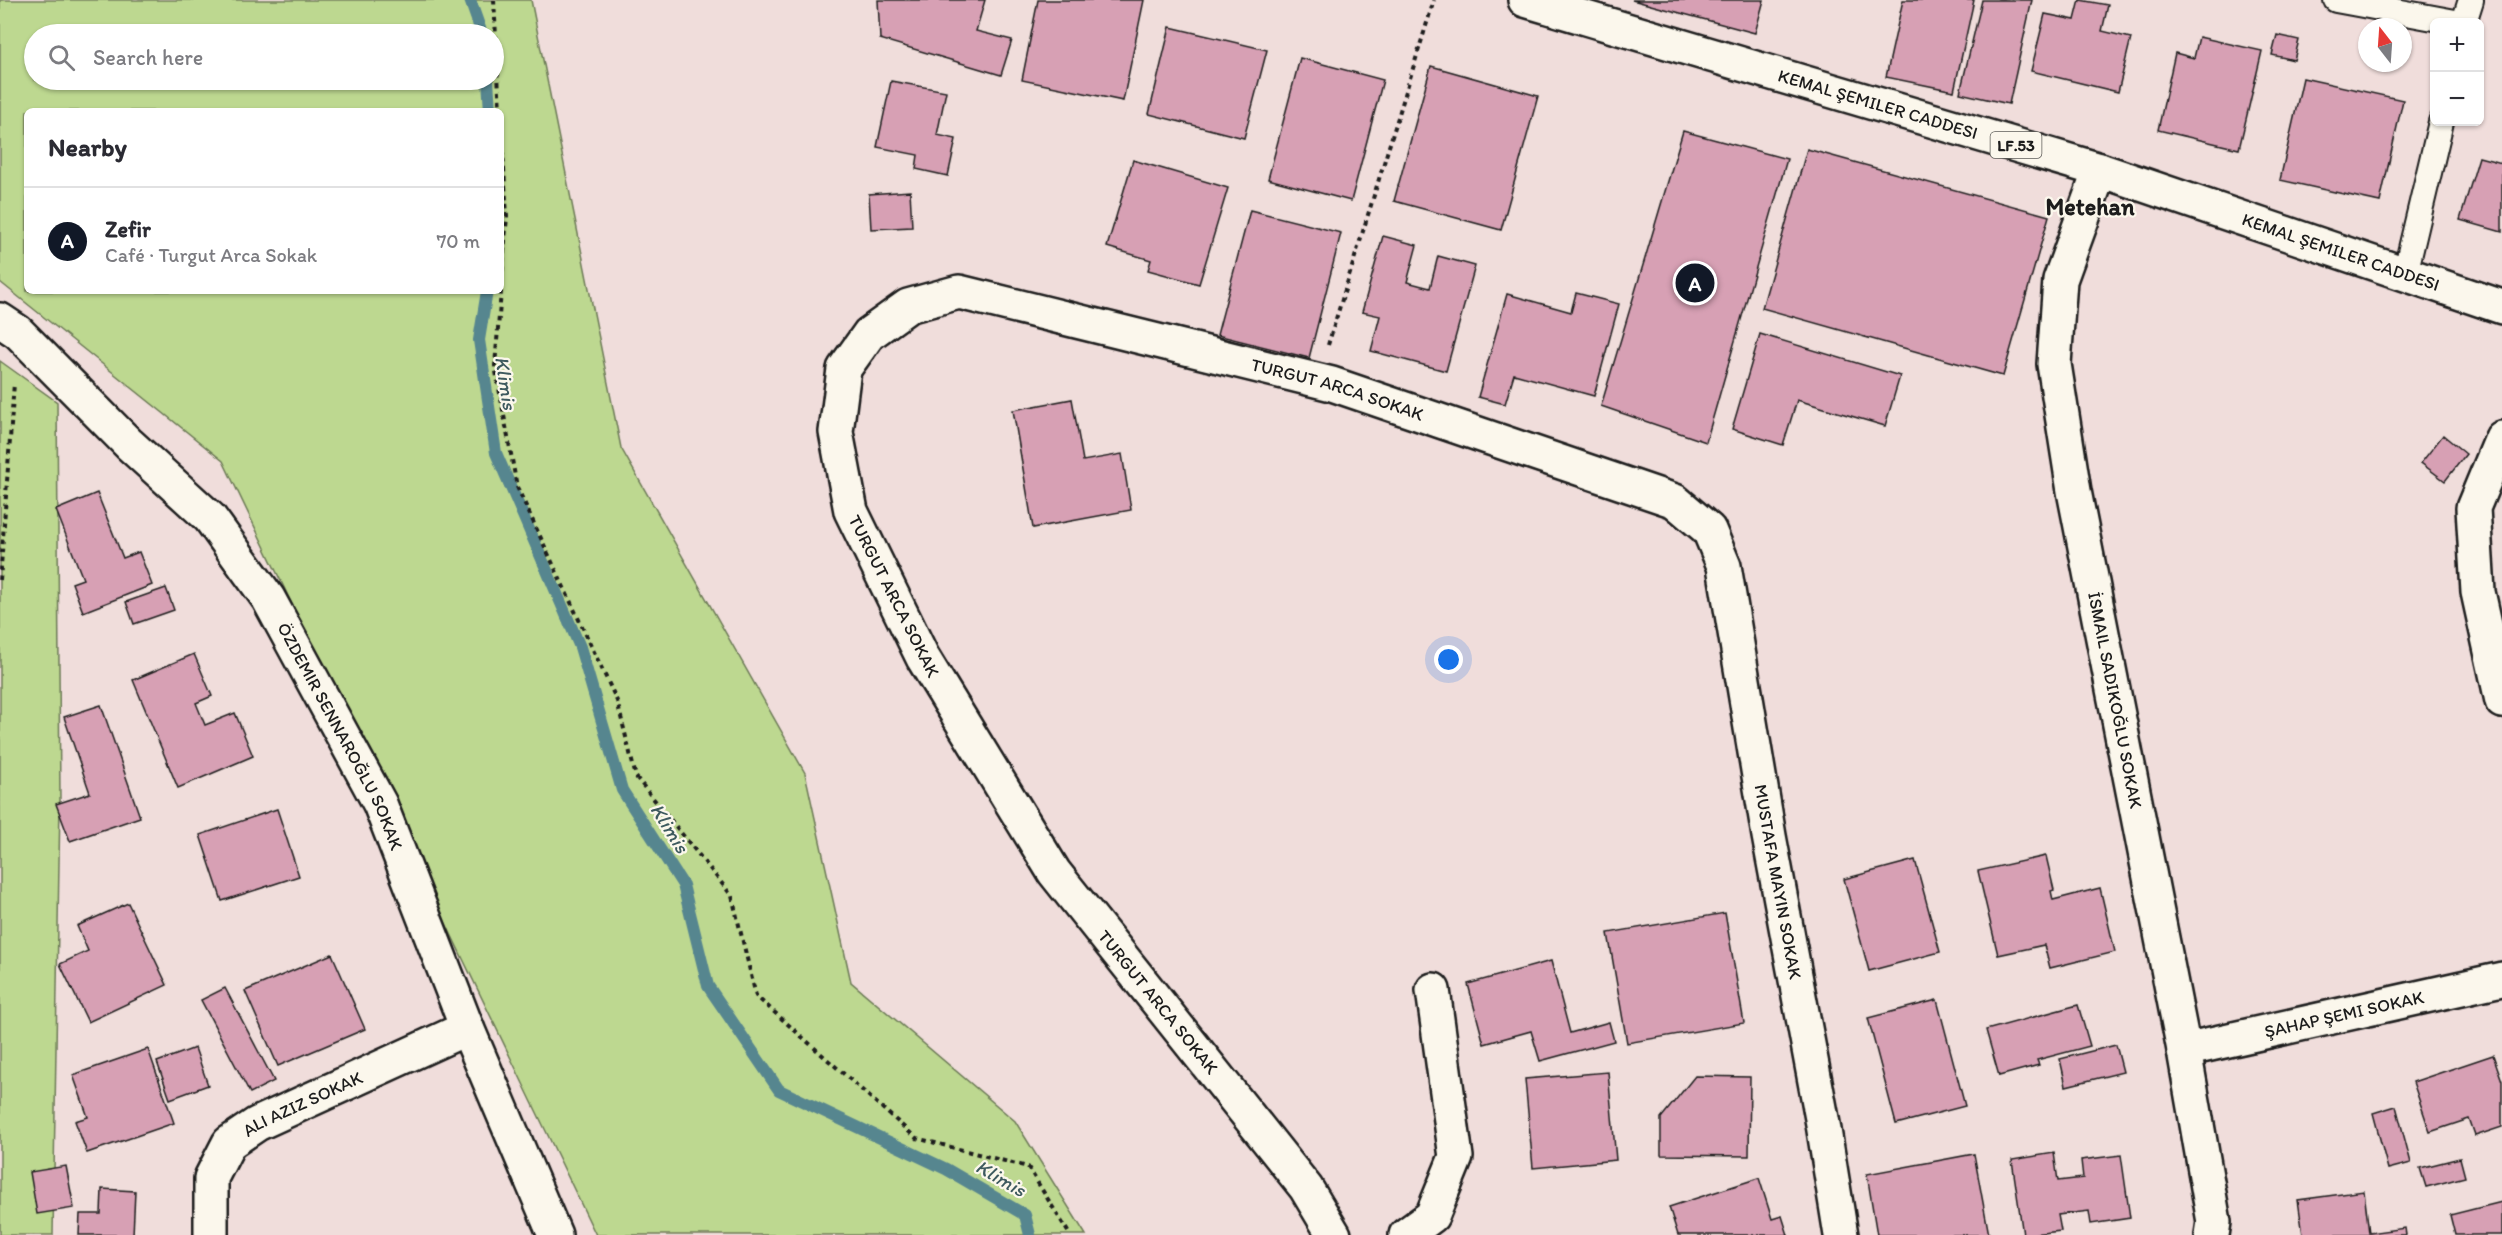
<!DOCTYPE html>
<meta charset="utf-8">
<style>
body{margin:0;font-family:Itim,sans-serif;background:#f7f7f7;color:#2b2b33}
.controls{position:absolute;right:18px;top:18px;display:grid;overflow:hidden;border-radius:9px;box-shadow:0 2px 4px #0004}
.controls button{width:54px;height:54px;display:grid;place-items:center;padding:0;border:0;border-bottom:2px solid #e1e1e2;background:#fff;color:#2b2b33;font:30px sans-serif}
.compass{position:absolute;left:2358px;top:18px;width:54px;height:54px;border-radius:50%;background:#fff;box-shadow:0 2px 4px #0004;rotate:343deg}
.you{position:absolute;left:1449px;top:660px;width:21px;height:21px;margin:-15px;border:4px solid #fff;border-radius:50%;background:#1a73e8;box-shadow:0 0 0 9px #1a73e833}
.badge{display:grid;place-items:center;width:39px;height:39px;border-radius:50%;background:#111827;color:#fff;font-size:20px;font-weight:700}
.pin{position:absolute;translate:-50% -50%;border:3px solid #fff;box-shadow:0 2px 6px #0006}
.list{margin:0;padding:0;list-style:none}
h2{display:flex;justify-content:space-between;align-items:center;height:78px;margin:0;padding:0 24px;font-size:26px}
h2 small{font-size:20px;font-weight:400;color:#7c7c81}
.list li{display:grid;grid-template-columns:39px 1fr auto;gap:18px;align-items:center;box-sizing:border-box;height:108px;padding:0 24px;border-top:2px solid #e1e1e2}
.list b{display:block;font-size:22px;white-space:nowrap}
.list p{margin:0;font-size:20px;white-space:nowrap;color:#7c7c81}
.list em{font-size:20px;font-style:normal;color:#7c7c81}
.icon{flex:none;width:33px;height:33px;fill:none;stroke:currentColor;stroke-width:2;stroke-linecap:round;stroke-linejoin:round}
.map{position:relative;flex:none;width:2502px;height:1235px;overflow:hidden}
.search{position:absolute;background:#fff;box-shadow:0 2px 4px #0004;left:24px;top:24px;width:480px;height:66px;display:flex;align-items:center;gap:15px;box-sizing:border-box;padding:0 21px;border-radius:33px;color:#7c7c81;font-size:22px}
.panel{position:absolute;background:#fff;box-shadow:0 2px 4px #0004;left:24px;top:108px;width:480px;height:186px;border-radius:9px}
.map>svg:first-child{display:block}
</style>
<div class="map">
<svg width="2502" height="1235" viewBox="0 0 2502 1235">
<rect width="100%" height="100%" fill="#f0dddb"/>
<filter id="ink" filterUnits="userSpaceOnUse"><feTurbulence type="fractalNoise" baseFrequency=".0167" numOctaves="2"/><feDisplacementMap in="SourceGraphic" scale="12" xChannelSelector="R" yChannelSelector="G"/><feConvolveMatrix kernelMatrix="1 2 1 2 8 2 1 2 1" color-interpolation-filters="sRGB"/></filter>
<g filter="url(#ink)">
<g fill="#bdd890" stroke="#6c7a56" stroke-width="1.5" fill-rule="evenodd">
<path d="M0 0H531L621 448 805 773 851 982 1015 1121 1086 1235H596L223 461 0 282ZM34 34H494V80H34ZM27 111H501V291H27Z"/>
<polygon points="0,361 57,402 60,801 53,1235 0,1235"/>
</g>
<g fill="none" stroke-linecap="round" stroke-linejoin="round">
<g stroke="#57868f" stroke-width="12">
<polyline points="470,0 482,34"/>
<polyline points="488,80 490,111"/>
<polyline points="487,291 479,340 496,453 580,647 622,790 683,885 708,986 779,1090 946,1169 1025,1215 1030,1235"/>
</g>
</g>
<g fill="#d7a0b4" stroke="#1c1c1c" stroke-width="1.5">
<polygon points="878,0 985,0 976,31 1012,40 1001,75 880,39"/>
<polygon points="1038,0 1144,0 1123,101 1022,80"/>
<polygon points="1632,0 1764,0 1755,33"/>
<polygon points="1903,0 1974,0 1954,91 1886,77"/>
<polygon points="1982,0 2032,0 2009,104 1960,93"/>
<polygon points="2080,0 2108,5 2102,31 2131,38 2118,92 2031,71 2045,14 2075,20"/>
<polygon points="1170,27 1267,50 1244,138 1149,114"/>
<polygon points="2277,35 2299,40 2294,60 2272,55"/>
<polygon points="2199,37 2262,51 2239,149 2158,130 2175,53 2194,58"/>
<polygon points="1300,58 1383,80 1351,201 1268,179"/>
<polygon points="1431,66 1538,96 1501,230 1394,201"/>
<polygon points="2303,78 2403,100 2380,202 2280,180"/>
<polygon points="891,81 946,91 937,135 956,139 948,176 916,169 918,155 877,147"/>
<polygon points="1683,131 1787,159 1706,442 1601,406"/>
<polygon points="1807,149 2049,216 2003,376 1762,308"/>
<polygon points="2479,157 2502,163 2502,232 2460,220"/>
<polygon points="1133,160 1228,188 1199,284 1148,270 1151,260 1107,247"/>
<polygon points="910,191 912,227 871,229 869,194"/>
<polygon points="1250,210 1341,233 1309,358 1217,335"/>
<polygon points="1383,236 1417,245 1407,282 1430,288 1438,256 1475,266 1446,371 1371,351 1380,316 1362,312"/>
<polygon points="1576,293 1619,304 1594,396 1514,374 1505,404 1478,397 1507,294 1571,312"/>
<polygon points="1760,334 1900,376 1885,426 1797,400 1783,445 1732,429"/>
<polygon points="1072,399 1083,461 1122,454 1131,510 1033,528 1013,410"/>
<polygon points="2443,435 2466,454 2445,481 2421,463"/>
<polygon points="97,493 123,558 139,552 152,585 83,612 72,583 83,579 56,510"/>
<polygon points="166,588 174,610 134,624 126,602"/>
<polygon points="194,654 212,696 196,703 205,725 235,713 253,756 178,788 133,680"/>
<polygon points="101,705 140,817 70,841 56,804 90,793 64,717"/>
<polygon points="277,809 299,876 222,901 200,835"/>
<polygon points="2046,856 2054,890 2051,891 2053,900 2100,888 2115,952 2050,968 2044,945 1998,955 1978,871"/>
<polygon points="1915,860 1940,952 1869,971 1844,879"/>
<polygon points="128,903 167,985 88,1022 60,964 88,951 77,926"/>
<polygon points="1725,913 1744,1023 1627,1043 1608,933"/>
<polygon points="332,954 365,1029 278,1066 245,991"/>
<polygon points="1551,961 1570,1033 1609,1022 1614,1041 1540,1061 1531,1031 1484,1044 1468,984"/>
<polygon points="225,988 274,1081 250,1093 201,1000"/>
<polygon points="1937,1000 1965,1106 1896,1124 1868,1018"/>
<polygon points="2078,1005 2090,1046 2037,1060 2039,1065 1999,1076 1986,1030"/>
<polygon points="2116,1045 2123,1072 2066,1086 2060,1059"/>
<polygon points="195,1048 208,1085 170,1099 157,1062"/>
<polygon points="148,1049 174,1123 87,1153 75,1121 88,1117 73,1075"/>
<polygon points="2493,1055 2502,1081 2502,1127 2475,1136 2469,1119 2430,1132 2413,1082"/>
<polygon points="1608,1072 1616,1160 1533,1168 1525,1079"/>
<polygon points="1695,1076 1750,1077 1749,1156 1661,1155 1661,1118"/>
<polygon points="2396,1106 2411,1163 2388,1169 2373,1113"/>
<polygon points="2054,1153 2058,1181 2083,1178 2081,1160 2121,1155 2130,1218 2091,1224 2089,1211 2058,1215 2061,1231 2023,1235 2012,1160"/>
<polygon points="1974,1154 1989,1235 1877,1235 1867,1174"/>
<polygon points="2460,1158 2465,1177 2426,1187 2420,1168"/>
<polygon points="66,1166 74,1208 37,1214 30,1172"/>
<polygon points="1759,1178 1772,1219 1782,1216 1788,1235 1678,1235 1669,1207"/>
<polygon points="102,1189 135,1191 133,1235 79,1235 80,1214 101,1214"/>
<polygon points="2364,1191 2369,1233 2405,1228 2406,1235 2303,1235 2298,1200"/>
<polygon points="2502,1202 2502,1235 2455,1235 2450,1215"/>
</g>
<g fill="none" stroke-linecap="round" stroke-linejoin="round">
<defs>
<g id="lane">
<polyline points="2336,0 2455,22"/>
<polyline points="2464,22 2471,0"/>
<polyline points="2405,274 2441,122"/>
</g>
<g id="street">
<path id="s1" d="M0 320 18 332 129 444 210 518 268 598 380 804 467 1028 555 1235"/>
<polyline points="2502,438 2473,508 2478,592 2502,701"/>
<path id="s2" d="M2184 1050 2502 979"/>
<path id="s3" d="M211 1235V1178L229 1143 257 1124 467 1028"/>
<path id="s4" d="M1334 1235 1306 1188 1054 872 923 658 851 511 836 432 844 369 869 334 908 306 959 292 1332 384 1675 501 1709 530 1724 566 1769 836 1823 1124 1841 1235"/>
<polyline points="1406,1235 1432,1216 1456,1157 1433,990"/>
</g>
<g id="secondary">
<path id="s5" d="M2100 170 2060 280 2054 364 2074 491 2184 1050 2214 1222 2212 1235"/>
</g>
<g id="primary">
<path id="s6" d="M1525 0 2100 170 2502 307"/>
</g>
</defs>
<use href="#lane" stroke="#1c1c1c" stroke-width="28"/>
<use href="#street" stroke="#1c1c1c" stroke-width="38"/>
<use href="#secondary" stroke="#1c1c1c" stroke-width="38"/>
<use href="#primary" stroke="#1c1c1c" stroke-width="38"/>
<g stroke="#1c1c1c" stroke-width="4" stroke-dasharray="4.5 4.5" stroke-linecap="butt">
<polyline points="494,0 500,111"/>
<polyline points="501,123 507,216 501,287"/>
<polyline points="501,291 495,366 517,487 617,701 636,777 732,896 756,996 916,1138 1028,1167 1070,1235"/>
<polyline points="1328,345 1434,0"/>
<polyline points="0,580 14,383"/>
</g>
<use href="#lane" stroke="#fbf7ec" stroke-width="24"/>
<use href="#street" stroke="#fbf7ec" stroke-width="33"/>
<use href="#secondary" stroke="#fbf7ec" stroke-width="33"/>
<use href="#primary" stroke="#fbf7ec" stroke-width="33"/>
</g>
</g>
<g text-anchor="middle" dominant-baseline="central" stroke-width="4.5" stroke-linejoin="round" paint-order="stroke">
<rect fill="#fbf7ec" stroke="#5f5e5a" stroke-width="1.5" x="1990.5" y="132" width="51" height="26" rx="4.5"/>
<g font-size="16" font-weight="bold" fill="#1c1c1c">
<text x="2016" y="145">LF.53</text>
</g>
<g font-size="18" fill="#1c1c1c" stroke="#fbf7ec">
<text stroke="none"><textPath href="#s6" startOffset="368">KEMAL ŞEMILER CADDESI</textPath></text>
<text stroke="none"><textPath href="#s6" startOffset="854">KEMAL ŞEMILER CADDESI</textPath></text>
<text stroke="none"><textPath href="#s4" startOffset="1552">TURGUT ARCA SOKAK</textPath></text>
<text transform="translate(894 596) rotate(63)">TURGUT ARCA SOKAK</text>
<text stroke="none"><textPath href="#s5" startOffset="543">İSMAIL SADIKOĞLU SOKAK</textPath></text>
<text stroke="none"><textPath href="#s1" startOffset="544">ÖZDEMIR SENNAROĞLU SOKAK</textPath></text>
<text stroke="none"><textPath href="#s4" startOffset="2312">MUSTAFA MAYIN SOKAK</textPath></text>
<text transform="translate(1158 1002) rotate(51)">TURGUT ARCA SOKAK</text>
<text stroke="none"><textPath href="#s2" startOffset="164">ŞAHAP ŞEMI SOKAK</textPath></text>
<text stroke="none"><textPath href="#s3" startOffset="180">ALI AZIZ SOKAK</textPath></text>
</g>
<g font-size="20" font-style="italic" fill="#3e5a5f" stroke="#fbf7ec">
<text transform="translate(506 383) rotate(81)">Klimis</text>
<text transform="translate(670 828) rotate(58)">Klimis</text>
<text transform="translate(1001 1178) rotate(30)">Klimis</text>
</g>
<g font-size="24" font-weight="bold" fill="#1c1c1c" stroke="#fbf7ec">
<text x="2090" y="206">Metehan</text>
</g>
</g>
</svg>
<div class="controls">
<button>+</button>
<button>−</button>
</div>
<svg class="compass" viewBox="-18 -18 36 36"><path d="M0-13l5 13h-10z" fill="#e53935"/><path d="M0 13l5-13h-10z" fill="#7c7c81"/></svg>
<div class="you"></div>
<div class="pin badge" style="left:1695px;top:283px">A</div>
<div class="search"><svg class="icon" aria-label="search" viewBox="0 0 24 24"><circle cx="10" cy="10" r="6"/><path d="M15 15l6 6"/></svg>Search here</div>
<section class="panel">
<h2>Nearby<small></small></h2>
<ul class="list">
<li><span class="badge">A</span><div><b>Zefir</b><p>Café · Turgut Arca Sokak</p></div><em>70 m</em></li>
</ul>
</section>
</div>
